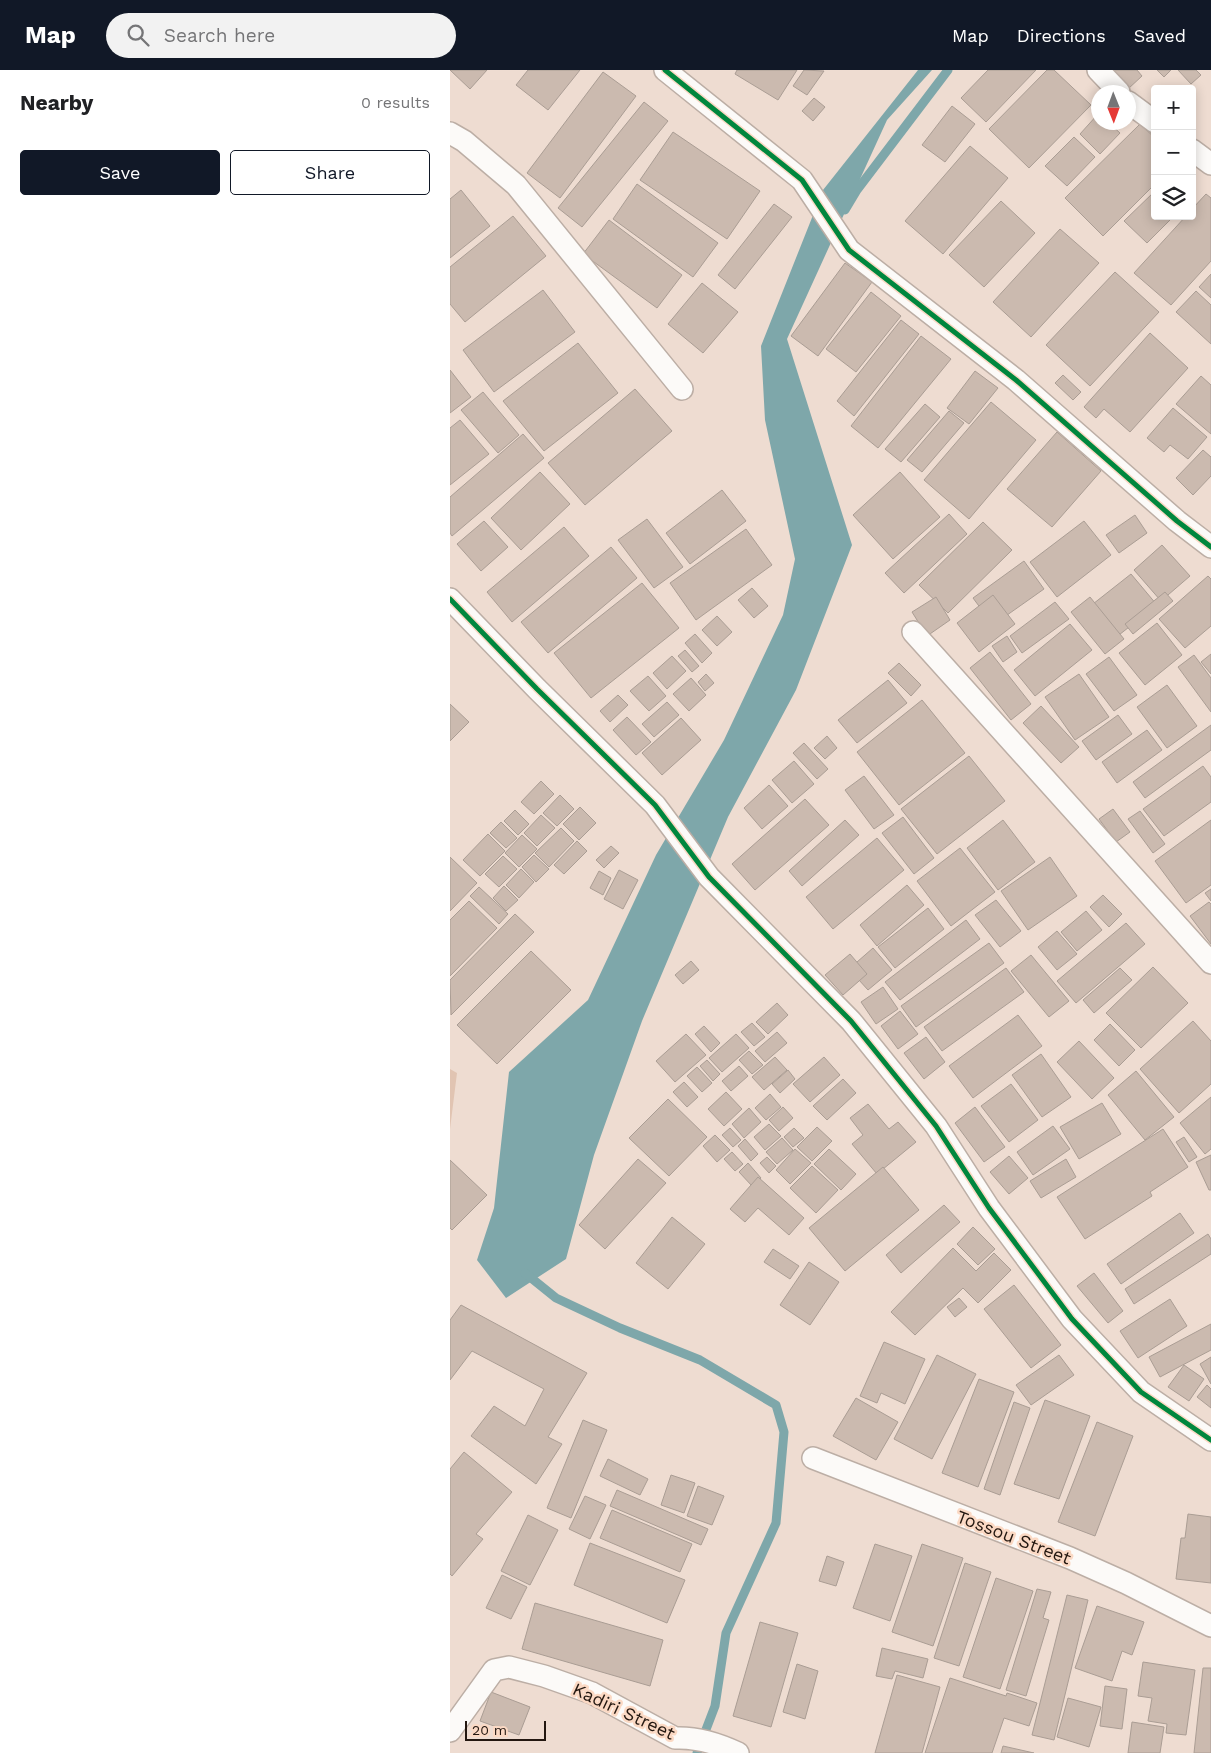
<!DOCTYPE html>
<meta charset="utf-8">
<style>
body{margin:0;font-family:"Work Sans",sans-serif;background:#f2f2f2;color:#202124}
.controls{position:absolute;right:15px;top:15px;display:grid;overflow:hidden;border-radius:5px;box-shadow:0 2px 12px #0003}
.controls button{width:45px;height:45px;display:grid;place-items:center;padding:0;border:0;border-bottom:1px solid #e0e0e0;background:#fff;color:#202124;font:25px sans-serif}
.compass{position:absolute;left:641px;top:15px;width:45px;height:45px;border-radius:50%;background:#fff;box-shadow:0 2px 12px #0003;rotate:179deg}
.scale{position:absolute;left:15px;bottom:12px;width:81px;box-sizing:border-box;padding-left:5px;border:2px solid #231710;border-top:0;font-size:14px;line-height:18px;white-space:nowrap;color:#231710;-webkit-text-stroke:4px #fbd9c4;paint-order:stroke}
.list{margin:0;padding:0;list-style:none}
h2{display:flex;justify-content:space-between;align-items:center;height:65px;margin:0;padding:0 20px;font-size:21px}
h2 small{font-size:16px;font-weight:400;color:#757577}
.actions{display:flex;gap:10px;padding:15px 20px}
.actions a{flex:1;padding:11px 0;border:1px solid #111827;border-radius:5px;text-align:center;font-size:18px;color:#111827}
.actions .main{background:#111827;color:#fff}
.icon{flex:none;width:28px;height:28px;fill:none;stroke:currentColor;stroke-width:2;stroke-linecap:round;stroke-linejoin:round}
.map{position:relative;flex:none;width:761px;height:1683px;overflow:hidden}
header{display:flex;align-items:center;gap:30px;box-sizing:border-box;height:70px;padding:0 25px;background:#111827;color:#fff}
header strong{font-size:24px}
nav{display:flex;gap:28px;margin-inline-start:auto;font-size:18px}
.search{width:350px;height:45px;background:#f2f2f2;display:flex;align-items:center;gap:12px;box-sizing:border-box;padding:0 18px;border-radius:28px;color:#757577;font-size:19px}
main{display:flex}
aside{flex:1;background:#fff}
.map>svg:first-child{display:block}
</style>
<header>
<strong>Map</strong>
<div class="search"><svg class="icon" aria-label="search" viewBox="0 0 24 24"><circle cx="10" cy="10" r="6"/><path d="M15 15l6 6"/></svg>Search here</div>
<nav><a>Map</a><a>Directions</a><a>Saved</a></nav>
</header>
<main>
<aside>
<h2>Nearby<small>0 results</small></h2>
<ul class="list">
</ul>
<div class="actions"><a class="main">Save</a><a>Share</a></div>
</aside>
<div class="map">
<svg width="761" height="1683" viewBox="0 0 761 1683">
<rect width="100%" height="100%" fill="#eedcd1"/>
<polygon fill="#e1c4b2" points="0,999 7,1003 0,1059"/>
<polygon fill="#7ea7aa" points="468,0 482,0 437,50 337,269 402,475 346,620 278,747 192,951 144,1085 116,1189 56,1228 27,1190 44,1138 59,1002 138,930 206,785 274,670 333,545 345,489 315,350 311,276 373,120"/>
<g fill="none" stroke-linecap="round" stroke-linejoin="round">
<g stroke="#7ea7aa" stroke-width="9">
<polyline points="395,140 407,120 498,0"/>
<polyline points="75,1203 106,1228 170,1258 250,1290 326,1335 334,1362 326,1453 276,1563 265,1636 247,1683"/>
</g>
</g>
<g fill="#cbbaaf" stroke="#aa9d94">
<polygon points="0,0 37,0 20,19"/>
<polygon points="78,0 130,0 98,40 66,15"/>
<polygon points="287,0 347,0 328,30 285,4"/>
<polygon points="354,0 374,1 357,25 343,16"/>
<polygon points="538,0 586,0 536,52 511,28"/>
<polygon points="597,0 604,0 641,35 579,98 539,59"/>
<polygon points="660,0 687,0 692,6 678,19"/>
<polygon points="707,0 721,0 714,7"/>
<polygon points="728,0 746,0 751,5 741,14"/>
<polygon points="153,2 186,26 110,128 77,103"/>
<polygon points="364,28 375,37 363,51 352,41"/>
<polygon points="194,32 218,51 132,157 108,138"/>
<polygon points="502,36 525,54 495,92 472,75"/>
<polygon points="648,44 648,52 658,52 670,63 650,84 630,64"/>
<polygon points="690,54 705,68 705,114 653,166 615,128"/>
<polygon points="223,62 310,121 277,169 190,110"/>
<polygon points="624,67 645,87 617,116 595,96"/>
<polygon points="520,76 558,108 493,184 455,151"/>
<polygon points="187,114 268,173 243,207 163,149"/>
<polygon points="11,120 40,156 0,188 0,129"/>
<polygon points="705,121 705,146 724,146 697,173 674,151"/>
<polygon points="756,124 761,128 761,191 721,235 684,203 736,146 742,146 742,139"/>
<polygon points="551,131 585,163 534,217 499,185"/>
<polygon points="324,134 342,147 285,219 268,205"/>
<polygon points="63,146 96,186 15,252 0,234 0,197"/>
<polygon points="159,150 232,205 207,238 133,184"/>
<polygon points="610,159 649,193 581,267 543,232"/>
<polygon points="395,193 422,212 368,286 341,266"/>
<polygon points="665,202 709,242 640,316 596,275"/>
<polygon points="761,204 761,228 749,217"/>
<polygon points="252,213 288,242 253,283 218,254"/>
<polygon points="93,220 125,262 44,322 13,280"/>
<polygon points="746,221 761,235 761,274 726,242"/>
<polygon points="421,222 451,246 406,302 376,279"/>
<polygon points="451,250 469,264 404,346 387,331"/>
<polygon points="700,263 738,298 680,362 654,339 646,348 634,337"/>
<polygon points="471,266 501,289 428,378 401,356"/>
<polygon points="128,273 168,323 94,381 53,331"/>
<polygon points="0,300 21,327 0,343"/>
<polygon points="525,301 548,318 519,354 497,338"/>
<polygon points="613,305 631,322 623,330 605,313"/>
<polygon points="751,306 761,315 761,364 726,334"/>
<polygon points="185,319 222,361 135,435 98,393"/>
<polygon points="33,322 69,365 48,383 11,340"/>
<polygon points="541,332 586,370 519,449 474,410"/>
<polygon points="475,334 490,347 451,392 435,379"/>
<polygon points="723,338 757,367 738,389 720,375 714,382 697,368"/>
<polygon points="499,341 514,353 472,402 457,390"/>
<polygon points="10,350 39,384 0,415 0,358"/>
<polygon points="607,362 651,401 602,457 557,419"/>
<polygon points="73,364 94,388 2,466 0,463 0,427"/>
<polygon points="753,380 761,387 761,406 743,425 726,408"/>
<polygon points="90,402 120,434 71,480 41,448"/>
<polygon points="450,402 490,447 443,489 403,445"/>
<polygon points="272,420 296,451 240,494 216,463"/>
<polygon points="499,444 517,464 454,523 435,503"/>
<polygon points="685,445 697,463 669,483 656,465"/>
<polygon points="197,449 233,497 204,518 168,470"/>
<polygon points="34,451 58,477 31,501 7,474"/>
<polygon points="634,451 661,485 607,527 580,492"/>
<polygon points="533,452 562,480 498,543 469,515"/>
<polygon points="114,457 139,486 62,552 37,522"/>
<polygon points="296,459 322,495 246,550 220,513"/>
<polygon points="712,475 740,506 711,531 684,500"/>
<polygon points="161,477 187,508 98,583 71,552"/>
<polygon points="574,491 594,519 543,555 523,528"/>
<polygon points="681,504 707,535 655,576 629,545"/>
<polygon points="758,506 761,509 761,556 735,578 709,549"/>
<polygon points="192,513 229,558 141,628 104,583"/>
<polygon points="302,518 318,536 304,548 288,530"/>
<polygon points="715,522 723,531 683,564 675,554"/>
<polygon points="543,525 565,554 529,582 507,553"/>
<polygon points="486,527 500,550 477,566 462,542"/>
<polygon points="640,527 674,569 655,584 621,542"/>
<polygon points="605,532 619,549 572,583 560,566"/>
<polygon points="267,546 282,562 267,576 252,560"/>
<polygon points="707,553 732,585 695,615 669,583"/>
<polygon points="620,554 642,580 585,626 564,600"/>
<polygon points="245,564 262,583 252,593 235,573"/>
<polygon points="557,566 567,582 553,592 542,576"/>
<polygon points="235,580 249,596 242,602 228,586"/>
<polygon points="540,582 581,634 561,650 520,598"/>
<polygon points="761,584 761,604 751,592"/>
<polygon points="744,585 761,608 761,642 728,597"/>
<polygon points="222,586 236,601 217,619 203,603"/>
<polygon points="659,587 687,625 664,641 636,604"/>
<polygon points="449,593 471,615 461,626 438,603"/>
<polygon points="256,604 264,613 255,621 248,612"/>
<polygon points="629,604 659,647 625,670 595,627"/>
<polygon points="198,606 216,626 199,641 180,621"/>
<polygon points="241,608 256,625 239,641 223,624"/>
<polygon points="438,610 457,633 407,673 388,650"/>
<polygon points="717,615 747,656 717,678 687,637"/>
<polygon points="168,625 178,635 160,652 150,641"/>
<polygon points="472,630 515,683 449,735 407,682"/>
<polygon points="217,632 229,645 204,667 192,654"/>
<polygon points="0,634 19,652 0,671"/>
<polygon points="591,636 629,677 611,693 573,653"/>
<polygon points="668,645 682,664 646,690 632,671"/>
<polygon points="177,647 201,672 186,685 163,660"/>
<polygon points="231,648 251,670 212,705 192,683"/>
<polygon points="761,655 761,680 695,728 683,712"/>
<polygon points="697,660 712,680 667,713 652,692"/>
<polygon points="377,666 387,678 375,689 364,678"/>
<polygon points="354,673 378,699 367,709 343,683"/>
<polygon points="519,686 555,731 487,784 451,739"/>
<polygon points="344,691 364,714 342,733 322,710"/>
<polygon points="753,696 761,707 761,732 714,766 693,739"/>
<polygon points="414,706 444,745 424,759 395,720"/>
<polygon points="91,711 104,724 84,744 71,732"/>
<polygon points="319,715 338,736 312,759 294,738"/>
<polygon points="110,725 124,739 107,756 93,743"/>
<polygon points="355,729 379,755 305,820 282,794"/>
<polygon points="130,737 146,753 129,770 113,754"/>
<polygon points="663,739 680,762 666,772 649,749"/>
<polygon points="65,740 79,754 68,765 54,751"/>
<polygon points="690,741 715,774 703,783 678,749"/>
<polygon points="91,745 105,758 87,776 74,763"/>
<polygon points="453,747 484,788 464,804 432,763"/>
<polygon points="395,750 409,765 352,816 339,801"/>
<polygon points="553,750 585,792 548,820 517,778"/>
<polygon points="761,750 761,815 736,833 705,791"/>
<polygon points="51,752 67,768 56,778 40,763"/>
<polygon points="111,758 124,771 99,797 85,783"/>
<polygon points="38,764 55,781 30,806 13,790"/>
<polygon points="72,765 87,779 69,797 55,783"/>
<polygon points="427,768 454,800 383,859 356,827"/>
<polygon points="127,771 137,781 114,804 104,795"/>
<polygon points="161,776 169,783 154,798 146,790"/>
<polygon points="510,778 545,822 501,856 467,811"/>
<polygon points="84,785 99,799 86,812 72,797"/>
<polygon points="53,786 67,799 49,817 35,804"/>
<polygon points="0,787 27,813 0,841"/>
<polygon points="600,787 627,826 578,860 551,821"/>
<polygon points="71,799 84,812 69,828 56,815"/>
<polygon points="169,800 188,810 173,839 154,829"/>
<polygon points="149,801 161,808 153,825 140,818"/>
<polygon points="457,815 474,835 427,876 410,855"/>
<polygon points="54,816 68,830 56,841 43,828"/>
<polygon points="29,817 58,844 49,854 20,826"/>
<polygon points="761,819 761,831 755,823"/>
<polygon points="653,825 672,844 659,857 640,837"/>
<polygon points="546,830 571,861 550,877 525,845"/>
<polygon points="19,831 47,858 0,906 0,850"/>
<polygon points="759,832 761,834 761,874 740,846"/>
<polygon points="478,838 494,859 445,898 428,877"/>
<polygon points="636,841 652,860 627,881 611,862"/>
<polygon points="65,844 84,862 1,945 0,910"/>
<polygon points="516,850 530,869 450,930 435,912"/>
<polygon points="676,853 695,874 626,933 607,911"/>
<polygon points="607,861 627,884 607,900 588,877"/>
<polygon points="539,873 554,893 466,957 451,936"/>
<polygon points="423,878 442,900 418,920 399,899"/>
<polygon points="81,881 121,920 47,994 7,955"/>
<polygon points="400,884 417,904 393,925 375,905"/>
<polygon points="581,885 619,931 599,947 561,901"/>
<polygon points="241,891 249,900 233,914 225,905"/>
<polygon points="703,897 738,933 691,978 656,943"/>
<polygon points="556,898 574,922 492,981 474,957"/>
<polygon points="670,898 682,910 644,943 633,930"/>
<polygon points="433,917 448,939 426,954 411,932"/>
<polygon points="327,933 338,945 318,964 306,952"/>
<polygon points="450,941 468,964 448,979 431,956"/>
<polygon points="568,945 592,976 523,1028 499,996"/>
<polygon points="743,951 761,971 761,1014 729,1043 690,999"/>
<polygon points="302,953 315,967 304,976 291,962"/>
<polygon points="660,954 685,980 669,996 644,970"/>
<polygon points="254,956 270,973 261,982 245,964"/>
<polygon points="327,962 337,973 315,992 305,981"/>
<polygon points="236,964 256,985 225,1012 206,991"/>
<polygon points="286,964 299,978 272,1002 259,988"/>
<polygon points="476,967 495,992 474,1009 454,983"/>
<polygon points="629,971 664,1008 642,1029 607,992"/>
<polygon points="299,981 313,995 302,1004 289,990"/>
<polygon points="591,984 621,1027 592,1047 562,1005"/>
<polygon points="325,987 337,1000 314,1020 302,1007"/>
<polygon points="374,987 390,1005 360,1032 343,1014"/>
<polygon points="257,990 270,1004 263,1011 250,996"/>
<polygon points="289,996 298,1006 281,1021 272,1011"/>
<polygon points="247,997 262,1013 252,1022 237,1006"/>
<polygon points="338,1000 345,1009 330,1023 322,1014"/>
<polygon points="686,1001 724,1047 695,1070 658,1025"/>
<polygon points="393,1009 406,1023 377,1050 363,1036"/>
<polygon points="234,1012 248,1027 237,1037 223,1022"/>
<polygon points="561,1014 588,1050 559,1072 531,1036"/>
<polygon points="276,1022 292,1039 274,1056 258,1039"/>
<polygon points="320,1024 331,1037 316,1050 305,1038"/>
<polygon points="761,1027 761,1079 755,1084 730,1053"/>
<polygon points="218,1029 257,1067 219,1106 179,1068"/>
<polygon points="652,1033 671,1064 629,1089 610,1057"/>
<polygon points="418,1034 439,1059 448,1052 466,1072 427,1104 402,1074 413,1065 400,1048"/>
<polygon points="333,1037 343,1048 329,1061 319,1050"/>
<polygon points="525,1037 555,1077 534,1092 505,1053"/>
<polygon points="299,1038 311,1052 294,1068 282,1054"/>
<polygon points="319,1054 331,1066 315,1080 304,1067"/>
<polygon points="603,1056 620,1079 583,1105 567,1082"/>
<polygon points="367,1057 382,1071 362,1091 347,1077"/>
<polygon points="280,1058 291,1070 283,1077 272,1065"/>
<polygon points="344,1058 354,1068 343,1077 334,1067"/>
<polygon points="713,1059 738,1097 700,1122 702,1126 635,1169 607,1127"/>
<polygon points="265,1065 280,1080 267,1092 253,1076"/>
<polygon points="734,1067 747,1087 739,1092 726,1072"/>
<polygon points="332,1068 343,1080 327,1094 316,1082"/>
<polygon points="295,1069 308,1084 301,1091 288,1076"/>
<polygon points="345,1079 361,1093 340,1114 326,1100"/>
<polygon points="379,1079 406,1104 391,1120 364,1094"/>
<polygon points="282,1082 293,1094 285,1101 274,1089"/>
<polygon points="761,1085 761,1120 759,1120 746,1092"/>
<polygon points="559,1086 578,1108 559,1124 540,1102"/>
<polygon points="317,1087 326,1096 319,1103 310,1093"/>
<polygon points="188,1089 216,1113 155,1179 129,1155"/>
<polygon points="616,1089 626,1107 591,1128 580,1111"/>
<polygon points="0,1090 37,1125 2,1160 0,1158"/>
<polygon points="298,1093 311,1108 302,1116 289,1102"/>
<polygon points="362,1096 388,1120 366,1143 340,1118"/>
<polygon points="433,1097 469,1140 395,1201 359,1158"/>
<polygon points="308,1107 354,1148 339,1165 308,1138 295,1152 280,1139"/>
<polygon points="494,1135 510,1152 451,1203 436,1185"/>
<polygon points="730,1143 744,1163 671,1214 657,1194"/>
<polygon points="222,1147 255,1174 218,1219 186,1193"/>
<polygon points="523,1157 545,1179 528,1195 507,1174"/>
<polygon points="758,1164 761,1169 761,1184 684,1234 675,1219"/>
<polygon points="503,1178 526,1201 544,1183 561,1200 528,1233 513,1218 465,1265 441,1242"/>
<polygon points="323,1179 349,1196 340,1209 314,1192"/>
<polygon points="359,1192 389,1212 360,1255 330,1235"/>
<polygon points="644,1203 673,1241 658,1253 627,1216"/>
<polygon points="564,1215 611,1275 581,1298 534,1239"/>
<polygon points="509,1228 517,1237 505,1247 497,1237"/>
<polygon points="720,1229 737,1256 688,1288 670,1261"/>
<polygon points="11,1235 137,1303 98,1367 112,1374 86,1414 21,1366 44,1336 75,1356 94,1319 22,1281 0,1310 0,1250"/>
<polygon points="761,1254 761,1280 710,1307 699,1287"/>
<polygon points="434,1272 475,1289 455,1334 431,1323 427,1333 410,1326"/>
<polygon points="487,1285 526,1304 482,1389 444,1369"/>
<polygon points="609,1285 624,1305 581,1335 566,1315"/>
<polygon points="761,1287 761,1314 750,1294"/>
<polygon points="734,1295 754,1309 739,1331 718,1317"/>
<polygon points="529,1309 564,1322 528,1417 492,1403"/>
<polygon points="757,1315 761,1319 761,1338 747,1327"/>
<polygon points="406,1328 448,1352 426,1390 383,1366"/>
<polygon points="595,1330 640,1346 609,1429 564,1414"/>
<polygon points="564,1332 580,1338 550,1425 534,1419"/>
<polygon points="133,1350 157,1360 121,1448 97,1438"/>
<polygon points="647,1352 683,1366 645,1466 608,1452"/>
<polygon points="14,1382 62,1422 26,1464 33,1469 2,1506 0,1504 0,1399"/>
<polygon points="158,1389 198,1409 190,1425 150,1406"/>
<polygon points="221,1405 245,1413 234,1443 211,1435"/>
<polygon points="248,1416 274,1426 262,1455 237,1446"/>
<polygon points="167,1420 258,1459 251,1475 160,1436"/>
<polygon points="135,1426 156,1435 140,1469 119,1459"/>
<polygon points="162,1440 242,1474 230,1502 150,1468"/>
<polygon points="738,1444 761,1447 761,1513 726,1509 731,1468 735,1468"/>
<polygon points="78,1445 108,1460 80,1515 51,1501"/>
<polygon points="140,1473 235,1510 217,1553 124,1515"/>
<polygon points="425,1474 462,1486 440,1551 403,1538"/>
<polygon points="472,1474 513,1488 483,1576 442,1562"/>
<polygon points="377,1486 394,1492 386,1516 369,1511"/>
<polygon points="515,1493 541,1502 509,1596 484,1588"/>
<polygon points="52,1505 77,1517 61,1549 36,1538"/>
<polygon points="546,1508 583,1521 550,1619 513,1607"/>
<polygon points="587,1519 601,1522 593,1548 599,1550 576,1626 556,1620"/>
<polygon points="617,1525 638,1530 604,1670 582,1665"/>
<polygon points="85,1533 213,1570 200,1616 72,1579"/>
<polygon points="647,1536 694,1552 682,1585 672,1581 662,1611 625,1598"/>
<polygon points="310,1552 348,1563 321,1657 283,1646"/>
<polygon points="432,1578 478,1589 473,1608 445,1601 442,1609 426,1606"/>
<polygon points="693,1592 745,1600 736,1665 716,1663 717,1654 698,1651 702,1628 688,1626"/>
<polygon points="347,1594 368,1601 355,1649 333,1642"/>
<polygon points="753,1598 761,1598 761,1683 744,1683"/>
<polygon points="447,1605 490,1617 472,1683 425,1683"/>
<polygon points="500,1608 556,1626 557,1623 587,1633 579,1656 554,1648 542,1683 475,1683"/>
<polygon points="655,1616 677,1619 672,1659 650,1656"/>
<polygon points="41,1622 80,1637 69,1665 30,1651"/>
<polygon points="618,1628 651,1637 639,1677 607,1667"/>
<polygon points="682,1652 714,1657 710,1683 678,1683"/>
<polygon points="553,1676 584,1683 551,1683"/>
</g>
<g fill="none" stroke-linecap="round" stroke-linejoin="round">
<defs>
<g id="street">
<polyline points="215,0 352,110 399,180 566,310 727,451 761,477"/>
<polyline points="648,0 669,22"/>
<polyline points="678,32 705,52"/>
<polyline points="0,63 14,71 66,115 232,319"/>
<polyline points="742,80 761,94"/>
<polyline points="0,529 87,619 205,735 259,807 401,951 486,1056 539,1138 622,1249 691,1322 761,1370"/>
<polyline points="463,562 761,893"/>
<polyline points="363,1388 620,1488 676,1513 761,1556"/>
<path d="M0 1661 44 1600 59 1597 94 1606 142 1623 225 1668C246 1667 269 1674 288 1683"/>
</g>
</defs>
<use href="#street" stroke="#bcaea5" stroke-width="24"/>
<use href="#street" stroke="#fcfaf8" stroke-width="21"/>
<defs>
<g id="cycleway">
<polyline points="215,0 352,110 399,180 566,310 727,451 761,477"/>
<polyline points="0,529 87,619 205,735 259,807 401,951 486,1056 539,1138 622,1249 691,1322 761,1370"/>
</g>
</defs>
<use href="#cycleway" stroke="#fbd9c4" stroke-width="8"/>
<use href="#cycleway" stroke="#00873e" stroke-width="5"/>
</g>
<g text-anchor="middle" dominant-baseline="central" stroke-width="5" stroke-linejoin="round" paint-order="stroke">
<g font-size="18" fill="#231710" stroke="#fbd9c4">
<text transform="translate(564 1467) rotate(21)">Tossou Street</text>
<text transform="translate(174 1641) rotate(25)">Kadiri Street</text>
</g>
</g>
</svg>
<div class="controls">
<button>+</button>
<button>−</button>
<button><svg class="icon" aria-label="layers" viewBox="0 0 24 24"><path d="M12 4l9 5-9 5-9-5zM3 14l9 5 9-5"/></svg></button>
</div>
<svg class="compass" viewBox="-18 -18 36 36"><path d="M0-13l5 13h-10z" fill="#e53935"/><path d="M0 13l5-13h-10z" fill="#757577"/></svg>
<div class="scale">20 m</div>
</div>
</main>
